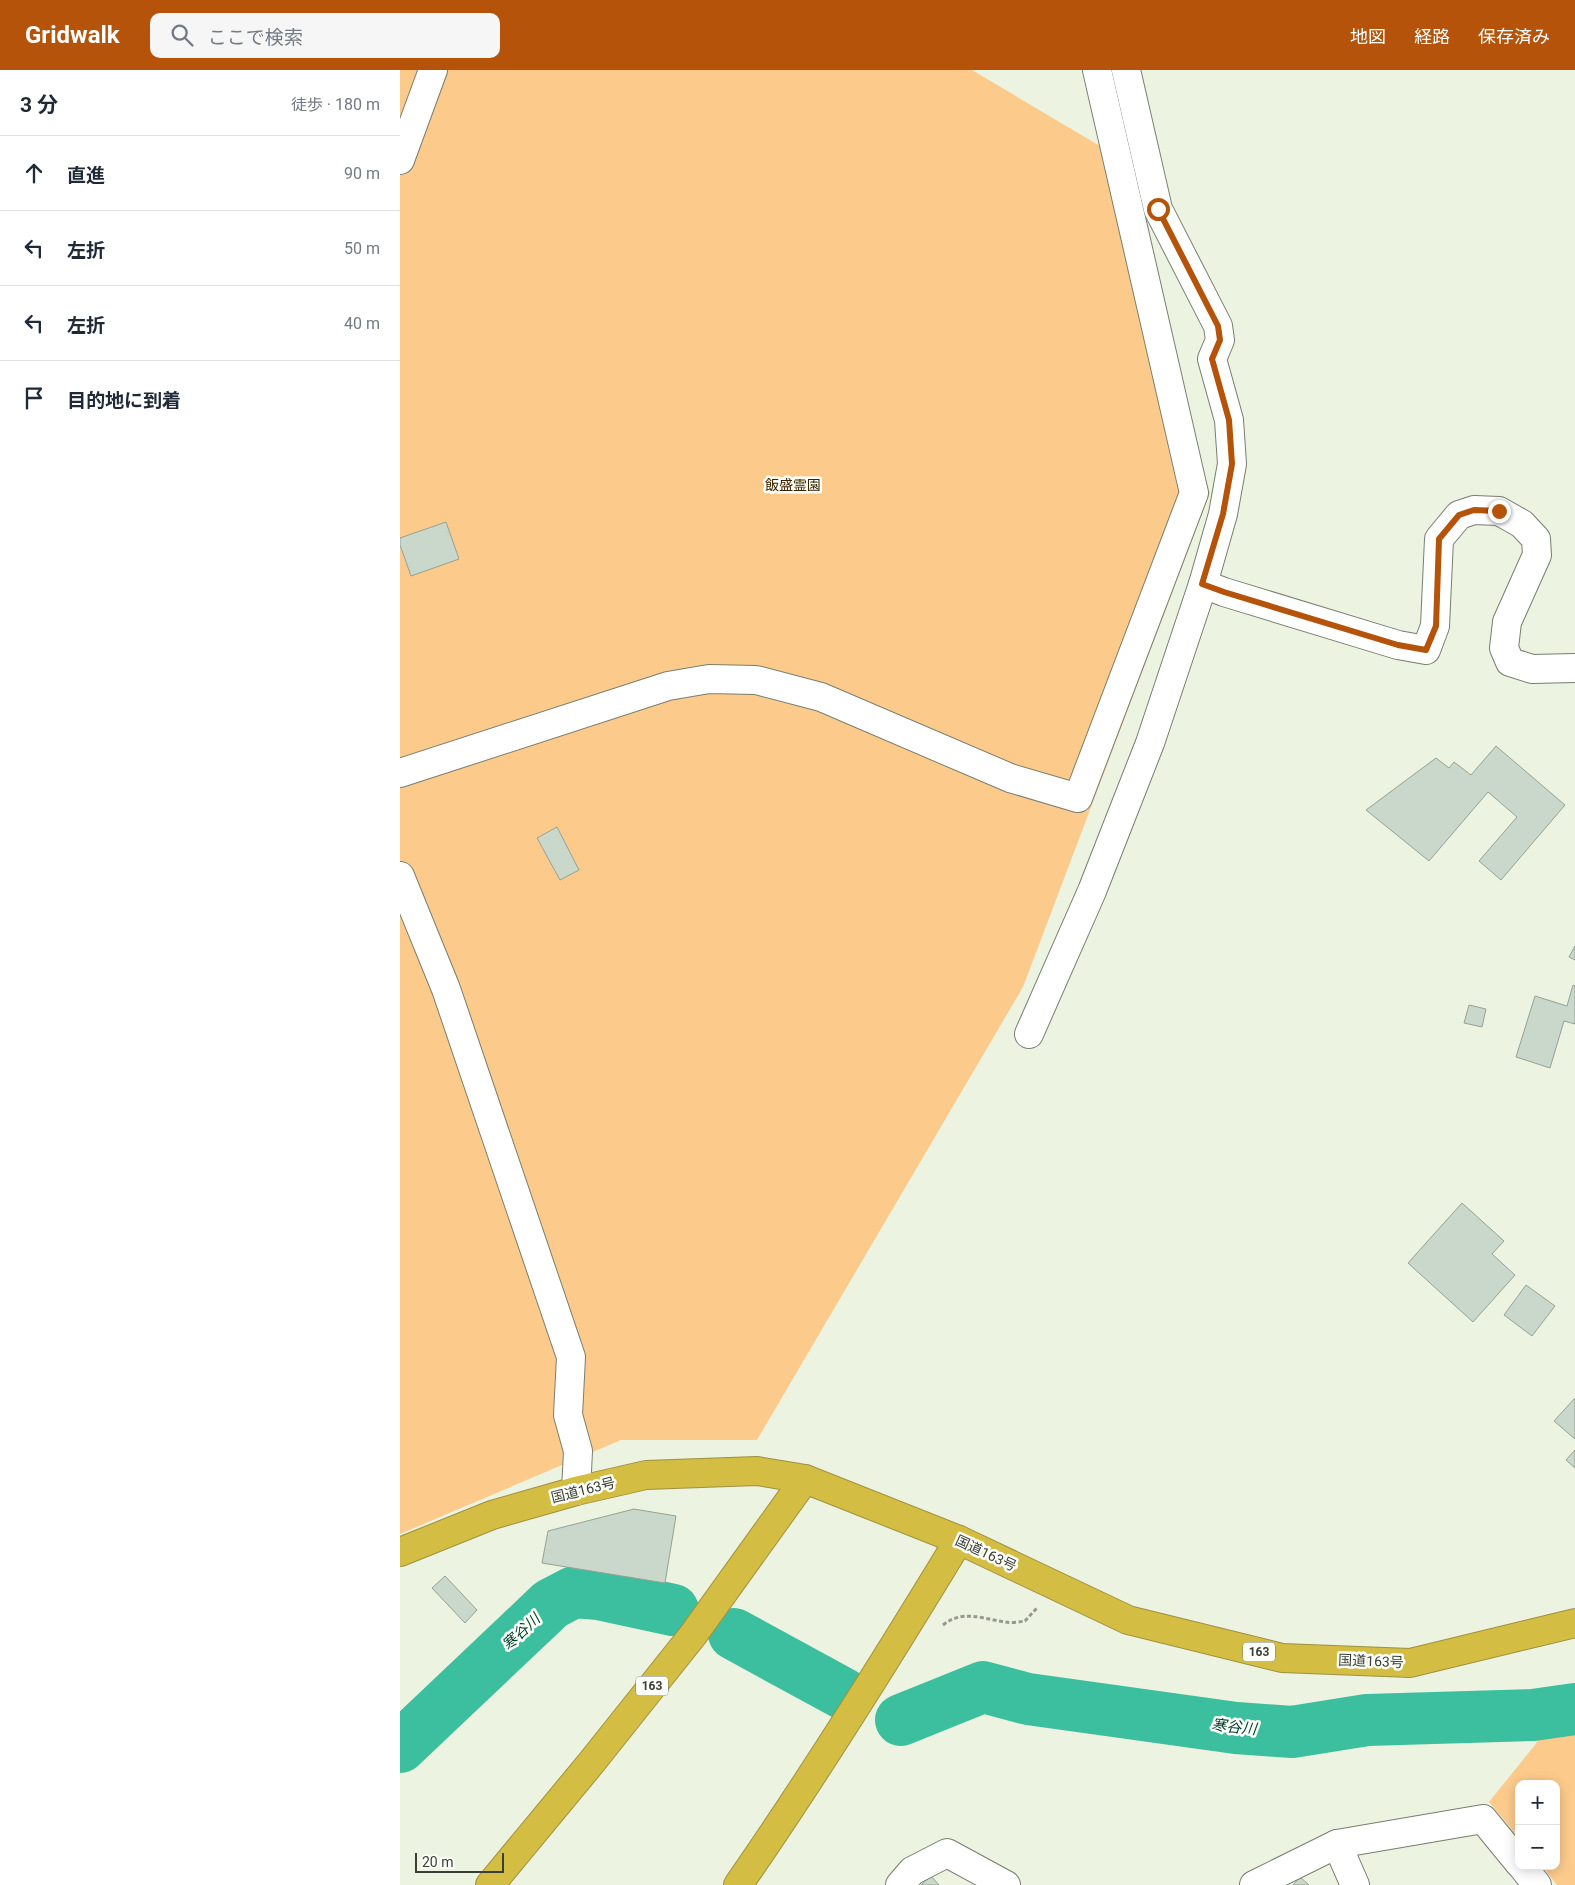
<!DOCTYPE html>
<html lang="ja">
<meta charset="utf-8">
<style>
body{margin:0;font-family:Roboto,"Noto Sans JP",sans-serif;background:#f6f6f7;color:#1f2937}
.controls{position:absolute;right:15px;bottom:15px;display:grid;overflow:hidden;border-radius:10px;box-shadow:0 2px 12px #0003}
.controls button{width:45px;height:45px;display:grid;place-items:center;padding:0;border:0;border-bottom:1px solid #e0e1e3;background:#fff;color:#1f2937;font:25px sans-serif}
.scale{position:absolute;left:15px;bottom:12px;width:89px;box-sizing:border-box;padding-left:5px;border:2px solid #3b3e37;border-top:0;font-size:14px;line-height:18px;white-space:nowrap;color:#3b3e37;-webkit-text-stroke:4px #fcfff7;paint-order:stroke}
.stop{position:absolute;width:15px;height:15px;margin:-11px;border:4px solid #b45309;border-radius:50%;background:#fff}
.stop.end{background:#b45309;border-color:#fff;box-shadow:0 1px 5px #0008}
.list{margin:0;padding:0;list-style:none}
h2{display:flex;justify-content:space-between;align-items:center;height:65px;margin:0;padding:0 20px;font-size:21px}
h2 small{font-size:16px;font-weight:400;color:#747a83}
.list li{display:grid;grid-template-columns:32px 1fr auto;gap:15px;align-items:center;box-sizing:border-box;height:75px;padding:0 20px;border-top:1px solid #e0e1e3}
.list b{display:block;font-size:19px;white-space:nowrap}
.list em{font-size:16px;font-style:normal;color:#747a83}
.icon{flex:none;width:28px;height:28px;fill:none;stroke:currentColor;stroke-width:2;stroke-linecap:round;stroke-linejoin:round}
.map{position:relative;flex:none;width:1175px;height:1815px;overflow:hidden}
header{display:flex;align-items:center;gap:30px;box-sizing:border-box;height:70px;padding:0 25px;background:#b45309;color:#fff}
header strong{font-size:24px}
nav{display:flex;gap:28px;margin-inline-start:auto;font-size:18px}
.search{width:350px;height:45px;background:#f6f6f7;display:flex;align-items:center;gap:12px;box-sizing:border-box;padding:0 18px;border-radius:10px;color:#747a83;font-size:19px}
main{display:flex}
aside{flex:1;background:#fff}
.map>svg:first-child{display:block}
</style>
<header>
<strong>Gridwalk</strong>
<div class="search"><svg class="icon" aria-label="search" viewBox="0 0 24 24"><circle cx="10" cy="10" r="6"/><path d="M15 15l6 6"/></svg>ここで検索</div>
<nav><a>地図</a><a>経路</a><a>保存済み</a></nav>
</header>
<main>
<aside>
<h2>3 分<small>徒歩 · 180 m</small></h2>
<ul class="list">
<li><svg class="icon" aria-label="ahead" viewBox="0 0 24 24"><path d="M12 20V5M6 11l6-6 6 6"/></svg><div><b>直進</b></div><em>90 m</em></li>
<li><svg class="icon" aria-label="left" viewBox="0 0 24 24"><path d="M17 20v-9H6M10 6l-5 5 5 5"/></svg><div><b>左折</b></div><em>50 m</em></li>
<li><svg class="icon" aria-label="left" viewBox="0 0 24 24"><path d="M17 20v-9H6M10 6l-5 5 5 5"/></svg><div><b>左折</b></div><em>40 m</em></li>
<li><svg class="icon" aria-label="arrive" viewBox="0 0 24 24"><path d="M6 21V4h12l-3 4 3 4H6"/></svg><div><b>目的地に到着</b></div></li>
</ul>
</aside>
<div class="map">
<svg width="1175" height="1815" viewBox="0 0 1175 1815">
<rect width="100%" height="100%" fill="#edf3e1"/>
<g fill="#fccb8c">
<polygon points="0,0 572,0 700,76 810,423 623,917 357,1370 221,1370 0,1464"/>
<polygon points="1175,1628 1175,1815 1157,1815 1142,1796 1156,1796 1156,1714 1119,1714 1119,1768 1089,1732 1171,1630"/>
</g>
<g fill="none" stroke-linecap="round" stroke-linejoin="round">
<g stroke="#3cbf9e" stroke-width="52">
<polyline points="334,1564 444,1624"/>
<polyline points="501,1650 583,1617 628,1629 836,1658 892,1662 967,1650 1133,1645 1175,1639"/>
<polyline points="0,1677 151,1534 174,1522 199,1524 273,1540"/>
</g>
</g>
<g fill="#c9d8ca" stroke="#94a295">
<polygon points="46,452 59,489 11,506 0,475 0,468"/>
<polygon points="1096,676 1165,735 1101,810 1079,791 1117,747 1088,722 1029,791 966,740 1036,688 1049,698 1054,692 1071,705"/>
<polygon points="157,757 179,800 160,810 137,768"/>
<polygon points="1175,876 1175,890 1169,887"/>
<polygon points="1173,915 1175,916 1175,954 1164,951 1150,998 1116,987 1135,926 1167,936"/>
<polygon points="1069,935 1086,939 1082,957 1064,953"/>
<polygon points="1062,1133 1104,1171 1092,1184 1115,1205 1073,1252 1008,1193"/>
<polygon points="1126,1215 1155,1236 1132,1266 1104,1245"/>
<polygon points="1175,1328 1175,1369 1154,1351"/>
<polygon points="1175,1380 1175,1398 1166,1390"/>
<polygon points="234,1439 276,1446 265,1513 142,1493 148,1461"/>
<polygon points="45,1506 77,1540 65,1553 32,1518"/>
<polygon points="531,1806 539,1815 521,1815"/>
<polygon points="900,1807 909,1815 893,1815"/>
</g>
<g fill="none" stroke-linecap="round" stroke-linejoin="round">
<defs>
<g id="minor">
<polyline points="0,90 33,0"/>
<polyline points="803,514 824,522 998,575 1026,580 1035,556 1039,469 1059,445 1074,440 1099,441 1122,454 1136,469 1137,485 1107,552 1104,578 1110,592 1132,599 1175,598"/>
<polyline points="0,703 268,616 309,609 356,610 421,627 610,708 678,728 794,423 697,0"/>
<polyline points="0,806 46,919 171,1287 168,1345 178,1381 176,1421"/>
<polyline points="629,964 692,821 750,673 803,514 823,444 832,394 829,350 812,289 820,270 818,256 758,139 726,0"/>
<polyline points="937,1774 955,1815"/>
<polyline points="1122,1796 1137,1815"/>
<polyline points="500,1815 512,1801 547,1783 606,1815"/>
<polyline points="854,1815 937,1774 1083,1749 1119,1793"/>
</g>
<g id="highway">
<polyline points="0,1482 92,1445 176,1421 246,1405 357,1401 405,1409 559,1470 728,1550 882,1588 1010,1593 1175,1553"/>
<polyline points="90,1815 191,1693 293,1565 405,1409"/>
<path d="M338 1815C416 1703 488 1587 559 1470"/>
</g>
</defs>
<use href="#minor" stroke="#787e6e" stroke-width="30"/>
<use href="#highway" stroke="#9e913f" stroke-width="30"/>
<path stroke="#969a8e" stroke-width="3" stroke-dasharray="4 2.5" stroke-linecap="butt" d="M543 1555C563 1539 583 1549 605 1552 611 1553 619 1552 625 1551L637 1538"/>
<use href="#minor" stroke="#fff" stroke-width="28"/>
<use href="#highway" stroke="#d4bd43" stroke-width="28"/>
</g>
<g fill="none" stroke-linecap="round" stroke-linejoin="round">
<polyline stroke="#b45309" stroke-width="6" points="758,139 818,256 820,270 812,289 829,350 832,394 823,444 802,514 824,522 998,575 1026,580 1036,556 1039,469 1059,445 1074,440 1099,441"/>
</g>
<g text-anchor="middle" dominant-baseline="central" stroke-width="5" stroke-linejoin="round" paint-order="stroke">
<g fill="#fcfff7" stroke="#757871" stroke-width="1">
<rect x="843" y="1572.5" width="32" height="19" rx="4"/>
<rect x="236" y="1606.5" width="32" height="19" rx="4"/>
</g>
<g font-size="12" font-weight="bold" fill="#3b3e37">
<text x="859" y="1582">163</text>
<text x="252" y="1616">163</text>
</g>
<g font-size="14" fill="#3b2300" stroke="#fcfff7">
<text x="393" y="415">飯盛霊園</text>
</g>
<g font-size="14" fill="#3b3e37" stroke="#fcfff7">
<text transform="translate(183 1420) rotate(-14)">国道163号</text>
<text transform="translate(586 1483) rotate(25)">国道163号</text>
<text transform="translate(971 1591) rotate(2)">国道163号</text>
</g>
<g font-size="15" font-style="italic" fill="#003a2d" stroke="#fcfff7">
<text transform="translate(121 1562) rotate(-43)">寒谷川</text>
<text transform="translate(834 1657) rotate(6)">寒谷川</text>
</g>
</g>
</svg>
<div class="controls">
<button>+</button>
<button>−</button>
</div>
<div class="scale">20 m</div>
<div class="stop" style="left:758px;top:139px"></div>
<div class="stop end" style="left:1099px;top:441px"></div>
</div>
</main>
